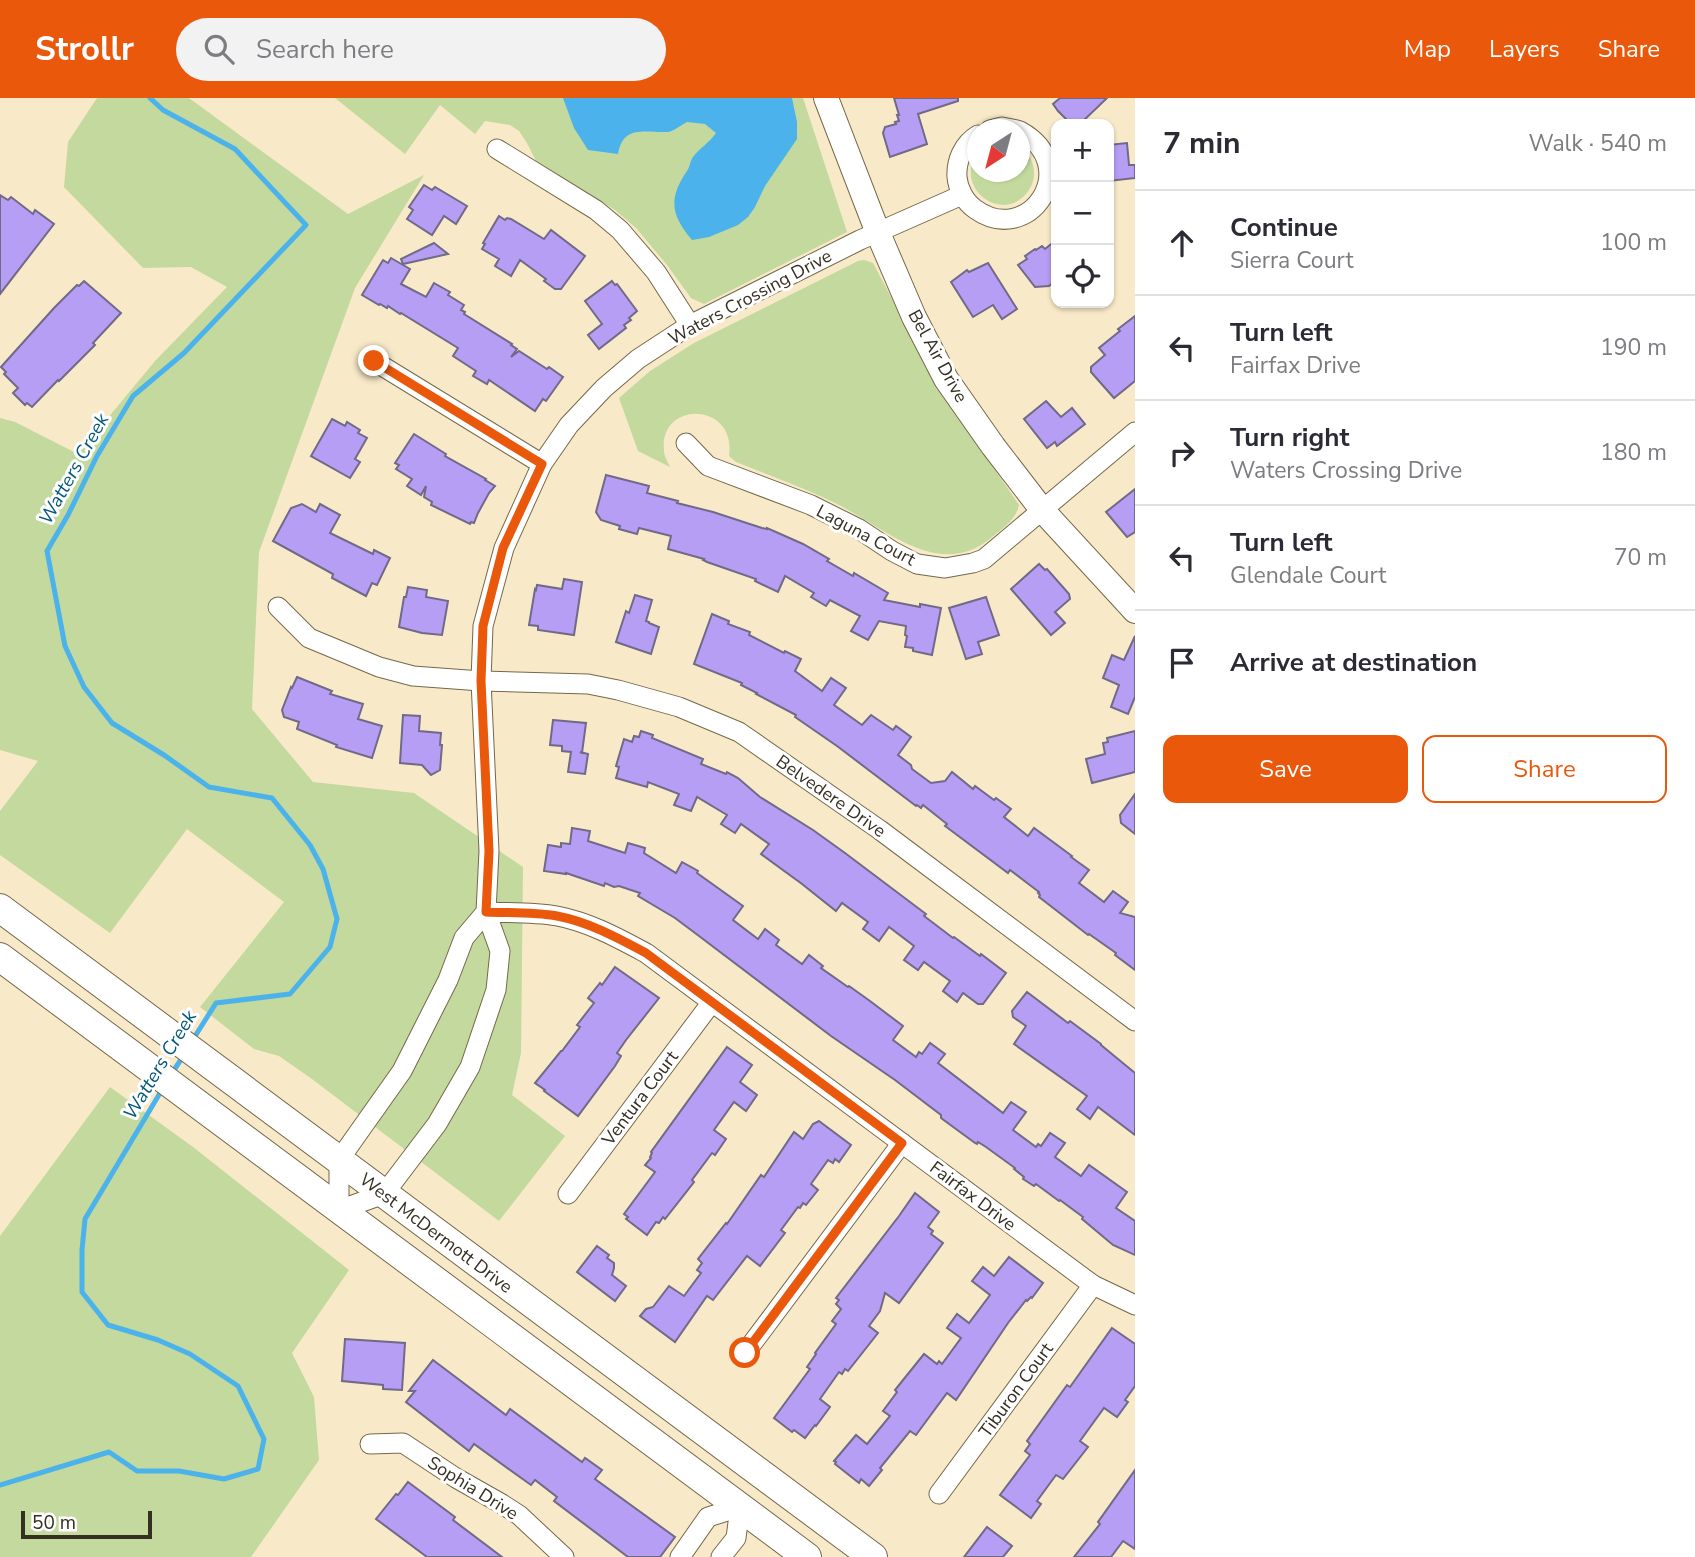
<!DOCTYPE html>
<meta charset="utf-8">
<style>
body{margin:0;font-family:"Nunito Sans",sans-serif;background:#f2f2f3;color:#2b2b33}
.controls{position:absolute;right:21px;top:21px;display:grid;overflow:hidden;border-radius:14px;box-shadow:0 2px 5px #0004}
.controls button{width:63px;height:63px;display:grid;place-items:center;padding:0;border:0;border-bottom:2px solid #e1e1e2;background:#fff;color:#2b2b33;font:35px sans-serif}
.compass{position:absolute;left:967px;top:21px;width:63px;height:63px;border-radius:50%;background:#fff;box-shadow:0 2px 5px #0004;rotate:216deg}
.scale{position:absolute;left:21px;bottom:18px;width:131px;box-sizing:border-box;padding-left:7px;border:4px solid #352f22;border-top:0;font-size:19px;line-height:24px;white-space:nowrap;color:#352f22;-webkit-text-stroke:5px #fff;paint-order:stroke}
.stop{position:absolute;width:21px;height:21px;margin:-16px;border:5px solid #ea580c;border-radius:50%;background:#fff}
.stop.end{background:#ea580c;border-color:#fff;box-shadow:0 2px 7px #0008}
.list{margin:0;padding:0;list-style:none}
h2{display:flex;justify-content:space-between;align-items:center;height:91px;margin:0;padding:0 28px;font-size:30px}
h2 small{font-size:23px;font-weight:400;color:#7c7c81}
.list li{display:grid;grid-template-columns:46px 1fr auto;gap:21px;align-items:center;box-sizing:border-box;height:105px;padding:0 28px;border-top:2px solid #e1e1e2}
.list b{display:block;font-size:26px;white-space:nowrap}
.list p{margin:0;font-size:23px;white-space:nowrap;color:#7c7c81}
.list em{font-size:23px;font-style:normal;color:#7c7c81}
.actions{display:flex;gap:14px;padding:21px 28px}
.actions a{flex:1;padding:16px 0;border:2px solid #ea580c;border-radius:14px;text-align:center;font-size:24px;color:#ea580c}
.actions .main{background:#ea580c;color:#fff}
.icon{flex:none;width:38px;height:38px;fill:none;stroke:currentColor;stroke-width:2;stroke-linecap:round;stroke-linejoin:round}
.map{position:relative;flex:none;width:1135px;height:1459px;overflow:hidden}
header{display:flex;align-items:center;gap:42px;box-sizing:border-box;height:98px;padding:0 35px;background:#ea580c;color:#fff}
header strong{font-size:33px}
nav{display:flex;gap:38px;margin-inline-start:auto;font-size:24px}
.search{width:490px;height:63px;background:#f2f2f3;display:flex;align-items:center;gap:18px;box-sizing:border-box;padding:0 24px;border-radius:38px;color:#7c7c81;font-size:26px}
main{display:flex}
aside{flex:1;background:#fff}
.map>svg:first-child{display:block}
</style>
<header>
<strong>Strollr</strong>
<div class="search"><svg class="icon" aria-label="search" viewBox="0 0 24 24"><circle cx="10" cy="10" r="6"/><path d="M15 15l6 6"/></svg>Search here</div>
<nav><a>Map</a><a>Layers</a><a>Share</a></nav>
</header>
<main>
<div class="map">
<svg width="1135" height="1459" viewBox="0 0 1135 1459">
<rect width="100%" height="100%" fill="#f8eac8"/>
<g fill="#c3d99d">
<polygon points="97,0 189,0 348,116 424,77 355,190 259,454 252,611 313,684 414,695 523,769 521,955 512,997 565,1038 499,1123 312,981 279,958 254,951 200,909 284,804 187,731 110,835 0,757 0,713 38,663 0,652 0,320 15,324 78,356 155,263 227,189 191,169 143,170 64,89 68,44"/>
<polygon points="335,0 803,0 847,134 704,206 691,200 667,167 636,130 615,112 536,63 527,45 519,33 510,27 485,23 475,36 440,7 405,56"/>
<path d="M1020 48C1029 55 1034 64 1034 76 1034 83 1031 90 1026 96 999 126 954 88 977 55L978 74H1020Z"/>
<path d="M864 162 873 165 941 293 1019 407C1016 422 1003 430 992 439 941 483 887 432 841 408 808 391 771 378 736 364L729 358C737 303 658 302 664 353 664 358 668 364 670 369L638 353 619 300 650 273 694 245 858 163Z"/>
<polygon points="110,989 193,1049 349,1172 292,1255 314,1299 319,1362 251,1459 0,1459 0,1138"/>
</g>
<path fill="#4bb2eb" d="M563 0H792L797 24V41L765 88 755 109 748 119 738 127 709 139 692 142C671 117 668 101 687 73 690 69 690 63 693 59 700 50 709 45 716 35L705 26 687 24C681 27 674 33 668 34 646 35 623 26 618 56L588 52 574 30Z"/>
<g fill="none" stroke-linecap="round" stroke-linejoin="round">
<g stroke="#4bb2eb" stroke-width="5">
<polyline points="150,0 163,12 235,51 306,127 184,255 133,298 97,358 68,417 47,453 65,548 84,589 112,625 164,657 209,689 272,700 310,747 323,771 337,821 330,849 290,896 216,905 192,943"/>
<polyline points="172,975 184,957"/>
<polyline points="0,1387 109,1354 137,1373 179,1373 224,1381 258,1371 264,1341 238,1288 190,1256 158,1242 108,1227 82,1194 82,1152 85,1121 163,990"/>
</g>
</g>
<g fill="#b69ef5" stroke="#706987" stroke-width="2">
<polygon points="894,0 958,0 958,3 918,16 927,46 890,59 883,35 885,29 896,26 895,24 899,23 897,17 899,17"/>
<polygon points="1060,0 1107,0 1080,26 1071,26 1058,13 1053,6"/>
<polygon points="1127,45 1129,67 1135,67 1135,80 1109,83 1109,47"/>
<polygon points="424,87 432,92 435,89 467,108 456,126 444,118 432,137 407,121 413,112 409,109"/>
<polygon points="0,97 8,102 11,99 33,116 35,112 54,126 0,196"/>
<polygon points="499,118 505,122 507,120 511,121 544,141 551,132 585,158 561,191 555,191 544,183 546,181 520,162 511,178 495,168 499,161 482,151 485,146 483,145"/>
<polygon points="1056,142 1056,182 1049,188 1035,189 1018,167 1027,161 1025,158 1035,151 1036,152 1042,148 1045,151"/>
<polygon points="434,145 448,156 403,166 401,161"/>
<polygon points="391,160 410,171 401,186 426,199 434,185 450,194 448,197 464,207 461,212 465,214 464,216 512,246 511,247 517,251 511,259 519,253 547,271 549,269 563,279 546,303 543,301 535,313 489,282 487,286 473,278 476,273 453,258 458,250 401,215 400,216 388,208 387,210 380,206 379,207 362,197 383,162 388,165"/>
<polygon points="988,165 1017,211 1002,221 993,207 973,219 951,184 967,172 969,174"/>
<polygon points="84,183 121,215 93,245 95,247 59,283 58,282 32,309 27,305 25,307 13,295 18,290 4,276 6,274 1,269 54,210 77,187 79,188"/>
<polygon points="612,183 615,187 617,186 637,213 629,220 631,222 624,227 626,230 599,251 588,237 602,226 585,203"/>
<polygon points="1135,218 1135,283 1114,300 1091,274 1091,269 1105,257 1099,250 1120,233 1118,231"/>
<polygon points="1046,303 1061,319 1072,310 1085,326 1057,348 1055,344 1047,350 1024,321"/>
<polygon points="332,321 345,328 347,324 360,332 358,335 367,340 355,361 360,364 350,380 311,358"/>
<polygon points="414,336 446,356 445,358 486,381 485,382 495,388 489,395 478,415 474,425 471,424 470,426 431,407 432,404 424,399 426,388 421,397 407,388 412,381 396,371 399,367 395,365"/>
<polygon points="606,377 649,388 647,395 678,403 677,405 713,414 762,430 767,431 767,430 803,446 829,461 827,463 853,478 854,475 888,495 884,502 920,509 920,506 941,510 932,557 913,553 913,550 905,549 907,538 905,537 906,528 879,523 868,542 851,533 860,518 830,502 826,508 811,499 814,495 785,478 778,494 755,483 756,481 707,464 703,462 704,461 668,451 671,438 639,430 637,436 619,431 620,428 601,422 596,414"/>
<polygon points="1135,391 1135,434 1127,439 1106,414"/>
<polygon points="302,406 316,414 320,406 340,417 330,435 373,456 374,452 390,460 377,487 372,485 366,498 332,480 333,476 273,443 291,410"/>
<polygon points="1039,466 1045,472 1047,471 1069,496 1070,501 1055,514 1065,525 1051,537 1011,491"/>
<polygon points="564,481 582,484 574,537 538,532 538,528 529,527 535,491 536,492 537,487 562,491"/>
<polygon points="408,489 427,492 426,499 448,503 442,537 422,535 399,529 404,499 406,499"/>
<polygon points="635,497 652,502 646,523 649,524 649,525 659,529 651,556 616,544 626,513 629,515"/>
<polygon points="986,499 999,537 978,544 982,556 966,561 949,510"/>
<polygon points="712,516 729,523 728,526 750,534 749,537 784,555 785,553 801,561 795,573 822,593 831,580 846,590 834,607 862,627 871,617 893,632 896,628 911,639 898,657 911,667 912,671 931,685 945,683 952,674 973,691 975,688 994,702 996,700 1011,711 1004,719 1028,738 1034,730 1072,758 1071,759 1089,772 1079,785 1104,804 1113,793 1128,804 1120,815 1135,819 1135,872 1115,857 1116,855 1089,836 1088,837 1039,799 1040,797 1038,795 1039,794 1010,772 1008,775 945,728 947,726 923,707 921,710 917,707 916,708 837,648 795,619 796,617 756,596 757,595 741,587 742,585 694,566"/>
<polygon points="1135,538 1135,599 1128,616 1111,609 1119,587 1103,580 1112,557 1124,562"/>
<polygon points="297,579 332,593 330,596 363,606 358,621 382,628 372,660 336,649 337,647 297,631 299,624 284,619 282,612 291,589 292,590"/>
<polygon points="403,617 420,618 419,633 441,635 440,647 442,647 440,672 431,677 422,667 400,665"/>
<polygon points="553,622 586,625 582,655 580,654 588,656 585,676 568,674 571,654 562,653 562,648 550,647"/>
<polygon points="641,633 653,637 652,640 703,661 701,666 726,676 727,674 738,680 760,699 813,732 845,755 926,816 924,818 953,840 954,839 980,858 981,856 1006,875 983,906 978,906 963,895 957,904 943,893 950,883 924,864 918,872 904,862 914,848 889,829 879,843 863,831 868,824 842,805 836,813 802,786 761,756 769,746 741,726 735,735 721,726 727,717 697,699 691,713 674,707 679,696 648,684 647,689 616,680 619,669 616,668 624,641 632,644 634,638 639,639"/>
<polygon points="1135,633 1135,674 1092,685 1086,661 1105,656 1103,645 1108,644 1107,640"/>
<polygon points="1135,696 1135,736 1121,725 1120,717"/>
<polygon points="572,730 590,733 588,743 625,755 628,745 645,750 644,755 676,775 682,764 698,773 697,775 743,808 733,822 758,841 765,831 779,842 776,847 802,866 809,857 823,868 821,870 848,889 849,888 870,903 903,928 893,942 916,959 919,954 922,956 930,945 945,956 938,965 1003,1015 1011,1004 1026,1014 1013,1032 1036,1049 1038,1046 1041,1048 1050,1035 1065,1045 1055,1059 1081,1078 1089,1067 1127,1094 1116,1110 1135,1123 1135,1157 1113,1147 1082,1121 1083,1119 1060,1102 1059,1103 1036,1086 1034,1088 1023,1081 1024,1079 1014,1071 1015,1070 986,1049 978,1044 977,1046 975,1045 960,1034 941,1020 941,1017 895,982 831,938 699,838 675,820 638,798 640,795 619,788 614,789 605,785 604,788 566,775 566,776 544,773 548,747 561,749 561,745 570,746"/>
<polygon points="615,869 659,900 626,942 617,955 621,958 615,968 578,1018 544,993 545,992 535,985 561,953 562,953 580,929 577,927 594,905 588,900 600,885 602,887"/>
<polygon points="1027,894 1068,925 1070,923 1101,946 1101,947 1135,975 1135,1037 1098,1009 1090,1021 1077,1011 1087,998 1014,946 1026,928 1013,919 1012,913"/>
<polygon points="727,949 752,967 740,984 757,997 746,1013 734,1004 714,1032 726,1041 715,1057 712,1055 692,1082 694,1084 665,1121 663,1119 659,1125 656,1124 647,1137 626,1121 628,1119 624,1116 655,1074 645,1067 651,1060 650,1059 652,1055 651,1054"/>
<polygon points="819,1023 851,1047 839,1064 835,1061 833,1065 828,1062 811,1086 818,1092 806,1107 803,1105 800,1110 798,1109 781,1132 785,1135 760,1168 747,1158 713,1202 707,1198 675,1244 640,1218 646,1211 653,1209 669,1188 684,1198 701,1175 697,1172 702,1165 698,1161 726,1125 727,1126 761,1077 764,1079 794,1034 803,1041 813,1026"/>
<polygon points="915,1095 939,1114 928,1129 933,1133 931,1136 943,1145 899,1205 885,1195 880,1213 869,1228 878,1235 848,1273 845,1271 842,1276 839,1274 820,1301 830,1309 816,1328 815,1327 805,1340 794,1332 792,1334 774,1320 810,1271 807,1269 816,1256 815,1255 836,1226 832,1223 841,1211 836,1206 839,1202 836,1200 899,1118"/>
<polygon points="597,1148 609,1157 607,1160 614,1165 614,1170 612,1177 626,1188 615,1203 577,1174"/>
<polygon points="1009,1159 1043,1185 1032,1200 1031,1199 1027,1203 1026,1202 1008,1225 956,1302 947,1295 916,1337 910,1333 880,1370 882,1372 869,1388 861,1381 859,1385 835,1366 836,1364 834,1363 856,1337 867,1346 890,1318 883,1313 897,1294 895,1292 924,1256 937,1266 939,1263 942,1266 961,1240 947,1230 957,1216 969,1225 990,1197 972,1183 983,1169 994,1178"/>
<polygon points="1112,1230 1135,1246 1135,1288 1125,1302 1128,1304 1117,1319 1104,1310 1080,1343 1088,1349 1063,1381 1056,1377 1037,1403 1041,1406 1031,1420 1000,1397 1030,1357 1025,1353 1030,1346 1027,1343 1067,1287 1070,1289"/>
<polygon points="345,1241 405,1245 402,1292 383,1291 383,1287 342,1283"/>
<polygon points="433,1262 506,1317 510,1311 582,1364 585,1360 602,1372 595,1381 675,1439 660,1459 628,1459 554,1403 557,1399 535,1382 531,1387 474,1346 469,1353 406,1304 415,1293 409,1293"/>
<polygon points="1135,1372 1135,1451 1123,1443 1111,1459 1074,1459 1100,1426 1098,1424"/>
<polygon points="408,1384 455,1419 453,1422 502,1459 427,1459 376,1421 396,1396 398,1397"/>
<polygon points="987,1429 1012,1448 1003,1459 964,1459"/>
</g>
<g fill="none" stroke-linecap="round" stroke-linejoin="round">
<defs>
<g id="minor">
<polyline points="990,32 1002,29 1017,32"/>
<path d="M978 37C963 46 956 63 957 79 958 91 965 104 975 111 1029 150 1084 68 1020 33"/>
<polyline points="497,51 596,112 620,132 656,174 690,227"/>
<polyline points="374,263 542,366"/>
<polyline points="686,345 708,368 811,407 859,431 892,453 917,466 945,470 973,465 984,461 1135,334"/>
<polyline points="278,509 309,540 379,569 413,578 481,583 588,586 618,592 679,609 739,634 880,732 1135,923"/>
<polyline points="486,814 464,840 448,882 402,973 339,1062 339,1112 384,1096 437,1026 470,969 496,892 500,853 486,814 489,753 481,583 483,528 504,450 542,366 569,327 604,290 638,261 690,227 860,142 962,97"/>
<path d="M486 814C509 815 534 814 557 818 589 824 618 840 646 855L1093 1187 1135 1207"/>
<polyline points="568,1096 712,904"/>
<polyline points="745,1255 902,1045"/>
<polyline points="370,1346 403,1345 456,1380 502,1406 519,1417 564,1459"/>
<polyline points="939,1396 1093,1187"/>
<polyline points="680,1459 708,1419 740,1409 736,1440 721,1459"/>
</g>
<polyline id="tertiary" points="826,0 878,135 914,219 946,281 993,348 1043,413 1135,513"/>
<g id="secondary">
<polyline points="0,810 873,1459"/>
<polyline points="0,859 807,1459"/>
</g>
</defs>
<use href="#minor" stroke="#75684a" stroke-width="21"/>
<use href="#tertiary" stroke="#75684a" stroke-width="26"/>
<use href="#secondary" stroke="#75684a" stroke-width="30"/>
<use href="#minor" stroke="#fff" stroke-width="19"/>
<use href="#tertiary" stroke="#fff" stroke-width="24"/>
<use href="#secondary" stroke="#fff" stroke-width="28"/>
</g>
<g fill="none" stroke-linecap="round" stroke-linejoin="round">
<path stroke="#ea580c" stroke-width="9" d="M374 263 542 366 503 450 483 528 481 583 489 753 486 814C509 815 534 814 557 818 589 824 618 840 646 855L902 1045 745 1255"/>
</g>
<g text-anchor="middle" dominant-baseline="central" stroke-width="6" stroke-linejoin="round" paint-order="stroke">
<g font-size="18" fill="#352f22" stroke="#fff">
<text transform="translate(750 199) rotate(-28)">Waters Crossing Drive</text>
<text transform="translate(938 258) rotate(61)">Bel Air Drive</text>
<text transform="translate(866 437) rotate(28)">Laguna Court</text>
<text transform="translate(831 698) rotate(35)">Belvedere Drive</text>
<text transform="translate(640 1000) rotate(-53)">Ventura Court</text>
<text transform="translate(973 1098) rotate(37)">Fairfax Drive</text>
<text transform="translate(436 1135) rotate(37)">West McDermott Drive</text>
<text transform="translate(1016 1292) rotate(-54)">Tiburon Court</text>
<text transform="translate(473 1390) rotate(32)">Sophia Drive</text>
</g>
<g font-size="19" font-style="italic" fill="#02587d" stroke="#fff">
<text transform="translate(74 371) rotate(-61)">Watters Creek</text>
<text transform="translate(160 967) rotate(-59)">Watters Creek</text>
</g>
</g>
</svg>
<div class="controls">
<button>+</button>
<button>−</button>
<button><svg class="icon" aria-label="locate" viewBox="0 0 24 24"><circle cx="12" cy="12" r="6"/><path d="M12 2v4M12 18v4M2 12h4M18 12h4"/></svg></button>
</div>
<svg class="compass" viewBox="-18 -18 36 36"><path d="M0-13l5 13h-10z" fill="#e53935"/><path d="M0 13l5-13h-10z" fill="#7c7c81"/></svg>
<div class="scale">50 m</div>
<div class="stop" style="left:745px;top:1255px"></div>
<div class="stop end" style="left:374px;top:263px"></div>
</div>
<aside>
<h2>7 min<small>Walk · 540 m</small></h2>
<ul class="list">
<li><svg class="icon" aria-label="ahead" viewBox="0 0 24 24"><path d="M12 20V5M6 11l6-6 6 6"/></svg><div><b>Continue</b><p>Sierra Court</p></div><em>100 m</em></li>
<li><svg class="icon" aria-label="left" viewBox="0 0 24 24"><path d="M17 20v-9H6M10 6l-5 5 5 5"/></svg><div><b>Turn left</b><p>Fairfax Drive</p></div><em>190 m</em></li>
<li><svg class="icon" aria-label="right" viewBox="0 0 24 24"><path d="M7 20v-9h11M14 6l5 5-5 5"/></svg><div><b>Turn right</b><p>Waters Crossing Drive</p></div><em>180 m</em></li>
<li><svg class="icon" aria-label="left" viewBox="0 0 24 24"><path d="M17 20v-9H6M10 6l-5 5 5 5"/></svg><div><b>Turn left</b><p>Glendale Court</p></div><em>70 m</em></li>
<li><svg class="icon" aria-label="arrive" viewBox="0 0 24 24"><path d="M6 21V4h12l-3 4 3 4H6"/></svg><div><b>Arrive at destination</b></div></li>
</ul>
<div class="actions"><a class="main">Save</a><a>Share</a></div>
</aside>
</main>
